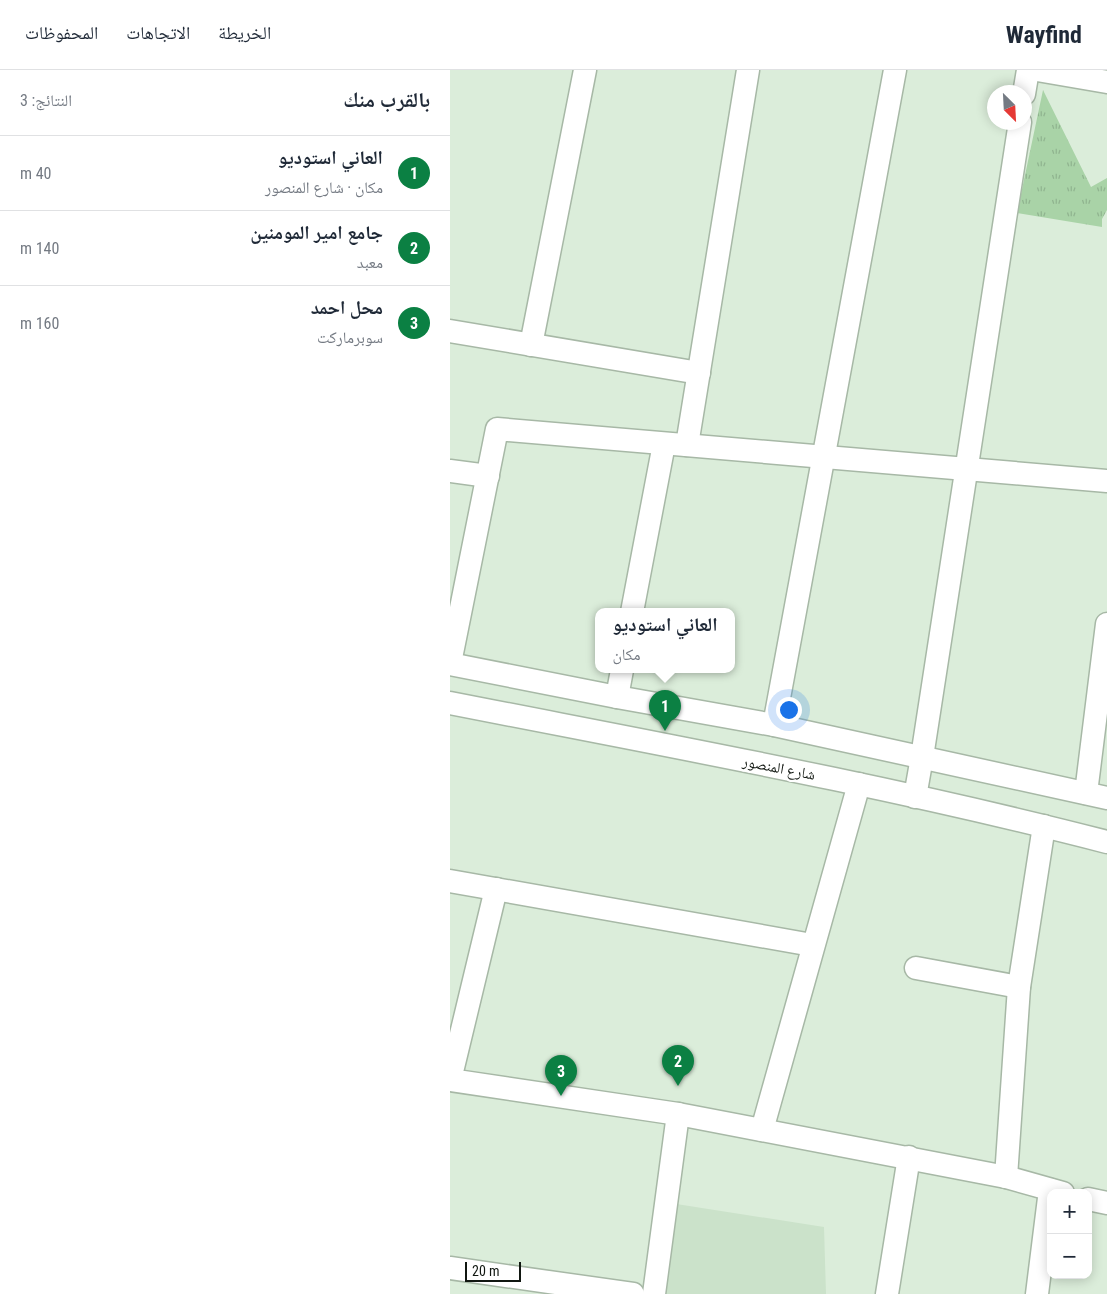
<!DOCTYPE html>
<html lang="ar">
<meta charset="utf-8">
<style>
body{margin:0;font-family:"Roboto Condensed","Noto Naskh Arabic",sans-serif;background:#f6f6f7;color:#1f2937;direction:rtl}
.controls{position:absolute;right:15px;bottom:15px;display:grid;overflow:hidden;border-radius:10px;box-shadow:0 2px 12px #0003}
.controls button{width:45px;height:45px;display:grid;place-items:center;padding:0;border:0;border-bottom:1px solid #e0e1e3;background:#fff;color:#1f2937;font:25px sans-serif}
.compass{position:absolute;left:537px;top:15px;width:45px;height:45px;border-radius:50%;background:#fff;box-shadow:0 2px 12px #0003;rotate:156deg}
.scale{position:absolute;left:15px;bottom:12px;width:56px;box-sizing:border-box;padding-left:5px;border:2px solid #111711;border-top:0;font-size:14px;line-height:18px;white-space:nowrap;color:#111711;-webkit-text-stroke:4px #fff;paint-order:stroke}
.you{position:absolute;left:338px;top:639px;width:18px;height:18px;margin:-12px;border:4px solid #fff;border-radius:50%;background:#1a73e8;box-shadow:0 0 0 8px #1a73e833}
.badge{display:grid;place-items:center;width:32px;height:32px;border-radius:50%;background:#0b8043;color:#fff;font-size:16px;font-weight:700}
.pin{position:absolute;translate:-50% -41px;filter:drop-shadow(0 1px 2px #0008)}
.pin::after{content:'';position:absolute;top:26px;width:18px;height:15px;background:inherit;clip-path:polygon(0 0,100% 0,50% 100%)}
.popup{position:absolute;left:145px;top:538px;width:140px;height:65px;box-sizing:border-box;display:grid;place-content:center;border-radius:10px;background:#fff;filter:drop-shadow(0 1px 4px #0005);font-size:16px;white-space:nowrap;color:#747a83}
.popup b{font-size:19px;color:#1f2937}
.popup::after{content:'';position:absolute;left:50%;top:100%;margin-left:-10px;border:10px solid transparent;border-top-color:#fff}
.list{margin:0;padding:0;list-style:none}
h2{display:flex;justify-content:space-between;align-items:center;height:65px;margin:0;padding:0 20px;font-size:21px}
h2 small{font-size:16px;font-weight:400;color:#747a83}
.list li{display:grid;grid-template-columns:32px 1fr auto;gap:15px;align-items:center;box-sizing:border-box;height:75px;padding:0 20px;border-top:1px solid #e0e1e3}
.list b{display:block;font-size:19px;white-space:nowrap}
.list p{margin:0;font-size:16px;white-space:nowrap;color:#747a83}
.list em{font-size:16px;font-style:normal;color:#747a83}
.map{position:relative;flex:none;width:657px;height:1224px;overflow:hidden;direction:ltr}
header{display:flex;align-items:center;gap:30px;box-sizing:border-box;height:70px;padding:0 25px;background:#fff;border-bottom:1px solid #e0e1e3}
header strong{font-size:24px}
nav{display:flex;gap:28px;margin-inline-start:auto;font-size:18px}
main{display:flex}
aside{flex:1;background:#fff}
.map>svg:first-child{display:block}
</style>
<header>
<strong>Wayfind</strong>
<nav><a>الخريطة</a><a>الاتجاهات</a><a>المحفوظات</a></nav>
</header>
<main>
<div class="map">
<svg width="657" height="1224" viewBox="0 0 657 1224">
<defs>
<pattern id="grass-tufts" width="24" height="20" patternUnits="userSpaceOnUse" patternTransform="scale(1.25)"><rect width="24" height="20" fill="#a9d3a7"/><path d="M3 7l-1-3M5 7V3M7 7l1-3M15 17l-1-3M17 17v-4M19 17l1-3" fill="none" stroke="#90b48f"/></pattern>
</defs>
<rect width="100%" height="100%" fill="#dbedda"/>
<polygon fill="#cbe2ca" points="220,1133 374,1157 376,1224 209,1224"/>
<polygon fill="url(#grass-tufts)" points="593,20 641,117 657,108 657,140 652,149 652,157 567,143"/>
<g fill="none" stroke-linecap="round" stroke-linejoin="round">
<defs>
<g id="minor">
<polyline points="587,0 657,12"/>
<polyline points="574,24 578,0"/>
<polyline points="0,261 249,303"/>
<polyline points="81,275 135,0"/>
<polyline points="237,375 298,0"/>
<polyline points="0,401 38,406"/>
<polyline points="182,542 214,374"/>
<polyline points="0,593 47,359 657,411"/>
<polyline points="0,594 167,627 324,655 657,728"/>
<polyline points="167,627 172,600"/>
<path d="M0 633C219 676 440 716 657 772"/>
<polyline points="324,655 445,0"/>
<polyline points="636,723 657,554"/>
<polyline points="465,727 472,687 570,52"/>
<polyline points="0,811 362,875"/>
<polyline points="46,819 0,1010 228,1044 556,1107 613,1123"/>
<polyline points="466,898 569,917"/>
<polyline points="312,1060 409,714"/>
<polyline points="556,1107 569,917 594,756"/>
<polyline points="638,1129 657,1133"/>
<polyline points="0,1198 183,1224"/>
<polyline points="204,1224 228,1044"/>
<polyline points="437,1224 459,1087"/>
<polyline points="587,1224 600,1120"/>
</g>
</defs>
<use href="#minor" stroke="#a7b8a6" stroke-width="25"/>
<use href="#minor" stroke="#fff" stroke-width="22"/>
</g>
<g text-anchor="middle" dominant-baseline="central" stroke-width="4.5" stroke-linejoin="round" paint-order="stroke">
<g font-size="15" fill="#111711" stroke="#fff">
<text transform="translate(329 698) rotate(11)">شارع المنصور</text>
</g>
</g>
</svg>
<div class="controls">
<button>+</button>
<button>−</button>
</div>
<svg class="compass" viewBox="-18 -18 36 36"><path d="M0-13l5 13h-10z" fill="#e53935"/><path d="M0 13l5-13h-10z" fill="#747a83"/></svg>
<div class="scale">20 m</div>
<div class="you"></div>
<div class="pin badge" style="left:215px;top:661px">1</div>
<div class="popup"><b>العاني استوديو</b>مكان</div>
<div class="pin badge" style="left:228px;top:1016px">2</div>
<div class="pin badge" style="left:111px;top:1026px">3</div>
</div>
<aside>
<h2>بالقرب منك<small>النتائج: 3</small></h2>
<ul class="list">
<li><span class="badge">1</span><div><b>العاني استوديو</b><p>مكان · شارع المنصور</p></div><em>40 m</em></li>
<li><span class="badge">2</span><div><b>جامع امير المومنين</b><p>معبد</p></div><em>140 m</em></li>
<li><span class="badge">3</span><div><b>محل احمد</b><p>سوبرماركت</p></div><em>160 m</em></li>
</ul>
</aside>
</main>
